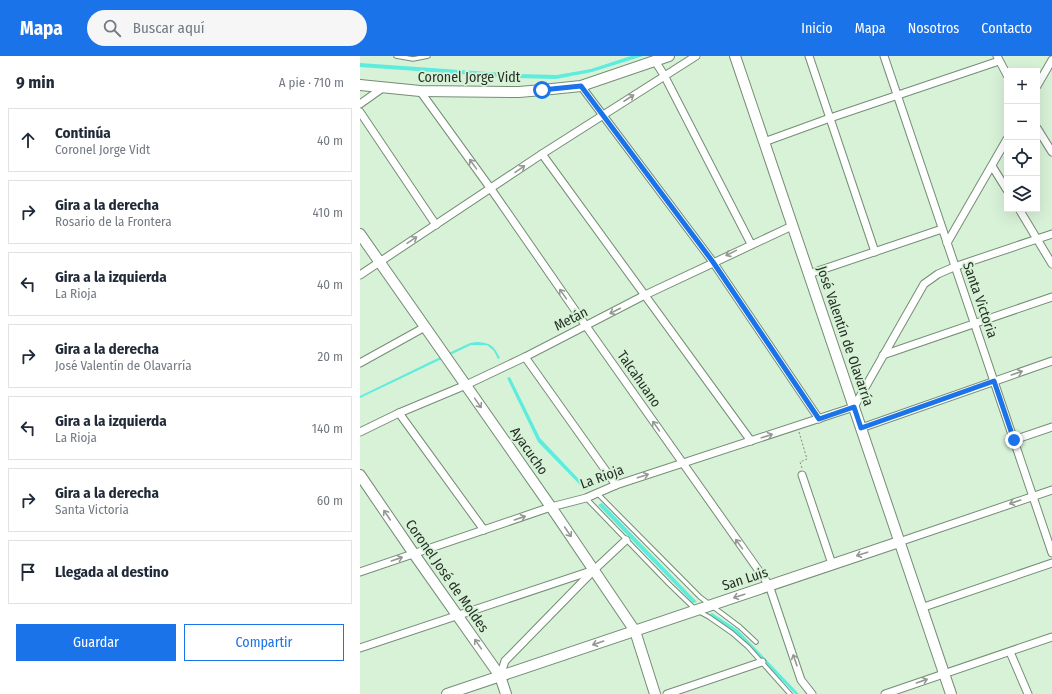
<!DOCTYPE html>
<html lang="es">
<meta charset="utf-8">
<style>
body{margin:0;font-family:"Fira Sans Condensed",sans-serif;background:#f6f6f7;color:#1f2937}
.controls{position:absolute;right:12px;top:12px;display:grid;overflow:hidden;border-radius:0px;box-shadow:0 4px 16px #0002}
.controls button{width:36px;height:36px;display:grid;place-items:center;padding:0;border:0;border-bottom:1px solid #e0e1e3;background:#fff;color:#1f2937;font:20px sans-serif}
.stop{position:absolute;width:12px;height:12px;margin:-9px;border:3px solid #1a73e8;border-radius:50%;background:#fff}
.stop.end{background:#1a73e8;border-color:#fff;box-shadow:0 1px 4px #0008}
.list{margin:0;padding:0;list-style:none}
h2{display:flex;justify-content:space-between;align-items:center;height:52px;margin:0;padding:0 16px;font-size:17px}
h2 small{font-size:13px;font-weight:400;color:#747a83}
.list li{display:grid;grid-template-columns:26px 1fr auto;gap:12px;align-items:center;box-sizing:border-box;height:64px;margin:0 8px 8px;padding:0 8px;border:1px solid #e0e1e3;border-radius:0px}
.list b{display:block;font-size:15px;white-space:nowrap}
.list p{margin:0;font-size:13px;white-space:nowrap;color:#747a83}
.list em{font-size:13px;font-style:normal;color:#747a83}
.actions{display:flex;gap:8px;padding:12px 16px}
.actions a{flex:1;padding:9px 0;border:1px solid #1a73e8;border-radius:0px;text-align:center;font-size:14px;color:#1a73e8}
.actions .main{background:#1a73e8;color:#fff}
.icon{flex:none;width:22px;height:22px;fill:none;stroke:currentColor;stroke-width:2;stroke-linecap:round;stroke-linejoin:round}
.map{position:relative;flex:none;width:692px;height:638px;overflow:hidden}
header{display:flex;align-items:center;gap:24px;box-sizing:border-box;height:56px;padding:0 20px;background:#1a73e8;color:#fff}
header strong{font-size:19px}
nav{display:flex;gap:22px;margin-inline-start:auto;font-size:14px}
.search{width:280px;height:36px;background:#f6f6f7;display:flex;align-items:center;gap:10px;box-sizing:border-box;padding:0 14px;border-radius:22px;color:#747a83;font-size:15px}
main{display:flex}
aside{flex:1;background:#fff}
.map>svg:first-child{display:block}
</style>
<header>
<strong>Mapa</strong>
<div class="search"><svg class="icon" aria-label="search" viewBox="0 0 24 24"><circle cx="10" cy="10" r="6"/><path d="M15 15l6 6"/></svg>Buscar aquí</div>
<nav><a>Inicio</a><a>Mapa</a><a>Nosotros</a><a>Contacto</a></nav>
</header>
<main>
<aside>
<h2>9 min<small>A pie · 710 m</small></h2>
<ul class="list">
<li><svg class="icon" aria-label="ahead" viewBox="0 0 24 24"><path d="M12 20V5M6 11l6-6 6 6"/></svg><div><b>Continúa</b><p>Coronel Jorge Vidt</p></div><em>40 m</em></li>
<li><svg class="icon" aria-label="right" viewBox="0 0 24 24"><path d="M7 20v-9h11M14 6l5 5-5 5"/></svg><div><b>Gira a la derecha</b><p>Rosario de la Frontera</p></div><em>410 m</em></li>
<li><svg class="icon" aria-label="left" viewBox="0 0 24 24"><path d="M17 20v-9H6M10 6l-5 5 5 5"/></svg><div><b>Gira a la izquierda</b><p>La Rioja</p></div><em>40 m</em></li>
<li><svg class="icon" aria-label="right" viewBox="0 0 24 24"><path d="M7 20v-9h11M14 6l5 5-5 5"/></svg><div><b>Gira a la derecha</b><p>José Valentín de Olavarría</p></div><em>20 m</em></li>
<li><svg class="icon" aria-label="left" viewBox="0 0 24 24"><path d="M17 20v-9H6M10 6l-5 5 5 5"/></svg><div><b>Gira a la izquierda</b><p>La Rioja</p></div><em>140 m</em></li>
<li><svg class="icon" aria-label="right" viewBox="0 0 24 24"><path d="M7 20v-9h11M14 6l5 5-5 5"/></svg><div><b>Gira a la derecha</b><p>Santa Victoria</p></div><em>60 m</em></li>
<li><svg class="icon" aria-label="arrive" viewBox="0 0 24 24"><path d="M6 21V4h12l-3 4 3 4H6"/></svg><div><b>Llegada al destino</b></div></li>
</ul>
<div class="actions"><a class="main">Guardar</a><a>Compartir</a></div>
</aside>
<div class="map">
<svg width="692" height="638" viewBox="0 0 692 638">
<rect width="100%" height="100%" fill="#d8f2d8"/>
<g fill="#5decdd">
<polygon points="271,0 283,0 232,16 196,23 157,22 0,11 0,7 157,18 197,19 231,13"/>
<path d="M117 286C131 287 134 290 140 302L138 303 134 295 127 289H111L0 342V340L72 305 110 287Z"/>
<polygon points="150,321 180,382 228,433 225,434 178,386 147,322"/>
<polygon points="242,447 337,546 333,547 238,449"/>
<polygon points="352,557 378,574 439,638 435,638 376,577 348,559"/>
</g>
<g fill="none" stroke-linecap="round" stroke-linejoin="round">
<defs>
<g id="lane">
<polyline points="36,0 53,3 68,0"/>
<polyline points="237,437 340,541 380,571 396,586"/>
<polyline points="226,442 309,528 336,554 349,561 372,577 388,591 430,638"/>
</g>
<g id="street">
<polyline points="449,0 515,196"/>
<polyline points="524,0 692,497"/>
<polyline points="637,0 647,19"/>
<polyline points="295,5 304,19 391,188"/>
<polyline points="221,30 353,206 459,363"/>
<polyline points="677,30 692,4"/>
<polyline points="60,35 131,133 226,270 409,529 441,624 452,638"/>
<polyline points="0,48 24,31"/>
<polyline points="0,56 76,169"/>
<polyline points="677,72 692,96"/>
<polyline points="404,86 470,62 639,5"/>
<polyline points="182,98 391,385"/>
<polyline points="632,110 647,134"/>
<polyline points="659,153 692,208"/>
<polyline points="587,187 647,83"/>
<polyline points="449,218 582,173"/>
<polyline points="0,219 182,98 336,0"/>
<polyline points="523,299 692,241"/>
<polyline points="165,301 256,429"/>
<polyline points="0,307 65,271"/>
<polyline points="39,357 124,474"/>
<polyline points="501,372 692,305"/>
<polyline points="0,376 39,357 106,329 165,301 285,239 432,170"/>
<polyline points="654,384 692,371"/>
<polyline points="442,419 472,508"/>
<polyline points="539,486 692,434"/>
<polyline points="0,516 191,451 226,442 256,429 494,351 564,228 578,218 594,211 692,178"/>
<polyline points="561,552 692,507"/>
<polyline points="0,592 234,514 266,484"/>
<polyline points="650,596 668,638"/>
<polyline points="140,620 145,605 233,515"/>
<polyline points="307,638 402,606"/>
<polyline points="525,638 692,581"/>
</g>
<g id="secondary">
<polyline points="375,0 591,638"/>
<polyline points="0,29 60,35 159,36 182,34 221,30 309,0"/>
<polyline points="0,178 191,451 275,575 295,638"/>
<polyline points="0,419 54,498 140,620 146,638"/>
<polyline points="87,638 539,486"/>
</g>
</defs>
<use href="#lane" stroke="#758d75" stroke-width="5.5"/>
<use href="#street" stroke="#758d75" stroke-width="9"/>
<use href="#secondary" stroke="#758d75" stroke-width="12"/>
<polyline stroke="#7d8f7d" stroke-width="1" stroke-dasharray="2 2" stroke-linecap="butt" points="439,376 447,403 440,406 442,412"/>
<use href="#lane" stroke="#fff" stroke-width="3.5"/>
<use href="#street" stroke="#fff" stroke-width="7"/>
<use href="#secondary" stroke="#fff" stroke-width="10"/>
</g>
<defs><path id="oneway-shaft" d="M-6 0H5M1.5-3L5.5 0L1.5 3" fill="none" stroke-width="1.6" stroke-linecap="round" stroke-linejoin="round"/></defs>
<g stroke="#929892">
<use href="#oneway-shaft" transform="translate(269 42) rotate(-33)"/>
<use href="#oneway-shaft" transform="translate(113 108) rotate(-126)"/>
<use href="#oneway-shaft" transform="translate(160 113) rotate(-35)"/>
<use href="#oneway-shaft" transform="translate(52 184) rotate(-34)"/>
<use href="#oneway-shaft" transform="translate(371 197) rotate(154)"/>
<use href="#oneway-shaft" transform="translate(203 238) rotate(-125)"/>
<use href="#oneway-shaft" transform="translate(255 255) rotate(153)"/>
<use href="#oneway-shaft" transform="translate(657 317) rotate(-19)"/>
<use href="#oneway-shaft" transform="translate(118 347) rotate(55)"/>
<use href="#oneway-shaft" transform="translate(296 370) rotate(-125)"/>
<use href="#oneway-shaft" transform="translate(407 380) rotate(-18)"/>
<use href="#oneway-shaft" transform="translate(283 420) rotate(-18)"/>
<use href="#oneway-shaft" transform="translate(655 446) rotate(161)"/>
<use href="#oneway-shaft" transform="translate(27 459) rotate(-124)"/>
<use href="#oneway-shaft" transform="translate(160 462) rotate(-19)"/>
<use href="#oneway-shaft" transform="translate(208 476) rotate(56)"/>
<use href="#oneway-shaft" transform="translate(379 488) rotate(-126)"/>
<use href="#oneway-shaft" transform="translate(502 498) rotate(162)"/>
<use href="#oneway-shaft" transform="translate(37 503) rotate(-19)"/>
<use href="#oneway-shaft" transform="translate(379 540) rotate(162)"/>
<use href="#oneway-shaft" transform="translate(238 587) rotate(161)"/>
<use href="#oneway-shaft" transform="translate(118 588) rotate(-125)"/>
<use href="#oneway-shaft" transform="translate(435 604) rotate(-109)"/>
<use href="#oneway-shaft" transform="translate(562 625) rotate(-19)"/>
</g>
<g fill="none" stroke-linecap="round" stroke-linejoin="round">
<polyline stroke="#1a73e8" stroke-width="5" points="182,34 221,30 353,206 459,363 494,351 501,372 634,325 654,384"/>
</g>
<g text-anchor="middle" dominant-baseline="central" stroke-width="3.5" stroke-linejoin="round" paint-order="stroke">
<g font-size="14" fill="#263026" stroke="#d8f2d8">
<text x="109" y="21">Coronel Jorge Vidt</text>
<text transform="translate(620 244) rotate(71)">Santa Victoria</text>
<text transform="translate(211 263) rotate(-27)">Metán</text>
<text transform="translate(485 280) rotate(71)">José Valentín de Olavarría</text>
<text transform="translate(279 323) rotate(55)">Talcahuano</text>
<text transform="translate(169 395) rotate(55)">Ayacucho</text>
<text transform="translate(242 421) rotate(-20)">La Rioja</text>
<text transform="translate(87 520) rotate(55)">Coronel José de Moldes</text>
<text transform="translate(385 523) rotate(-18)">San Luis</text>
</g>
</g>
</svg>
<div class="controls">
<button>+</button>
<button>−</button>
<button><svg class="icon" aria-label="locate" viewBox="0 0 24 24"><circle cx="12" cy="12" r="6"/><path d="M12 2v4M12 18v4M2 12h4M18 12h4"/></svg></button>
<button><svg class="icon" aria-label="layers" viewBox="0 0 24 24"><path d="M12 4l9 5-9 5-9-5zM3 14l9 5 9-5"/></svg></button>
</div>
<div class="stop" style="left:182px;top:34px"></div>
<div class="stop end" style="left:654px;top:384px"></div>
</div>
</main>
